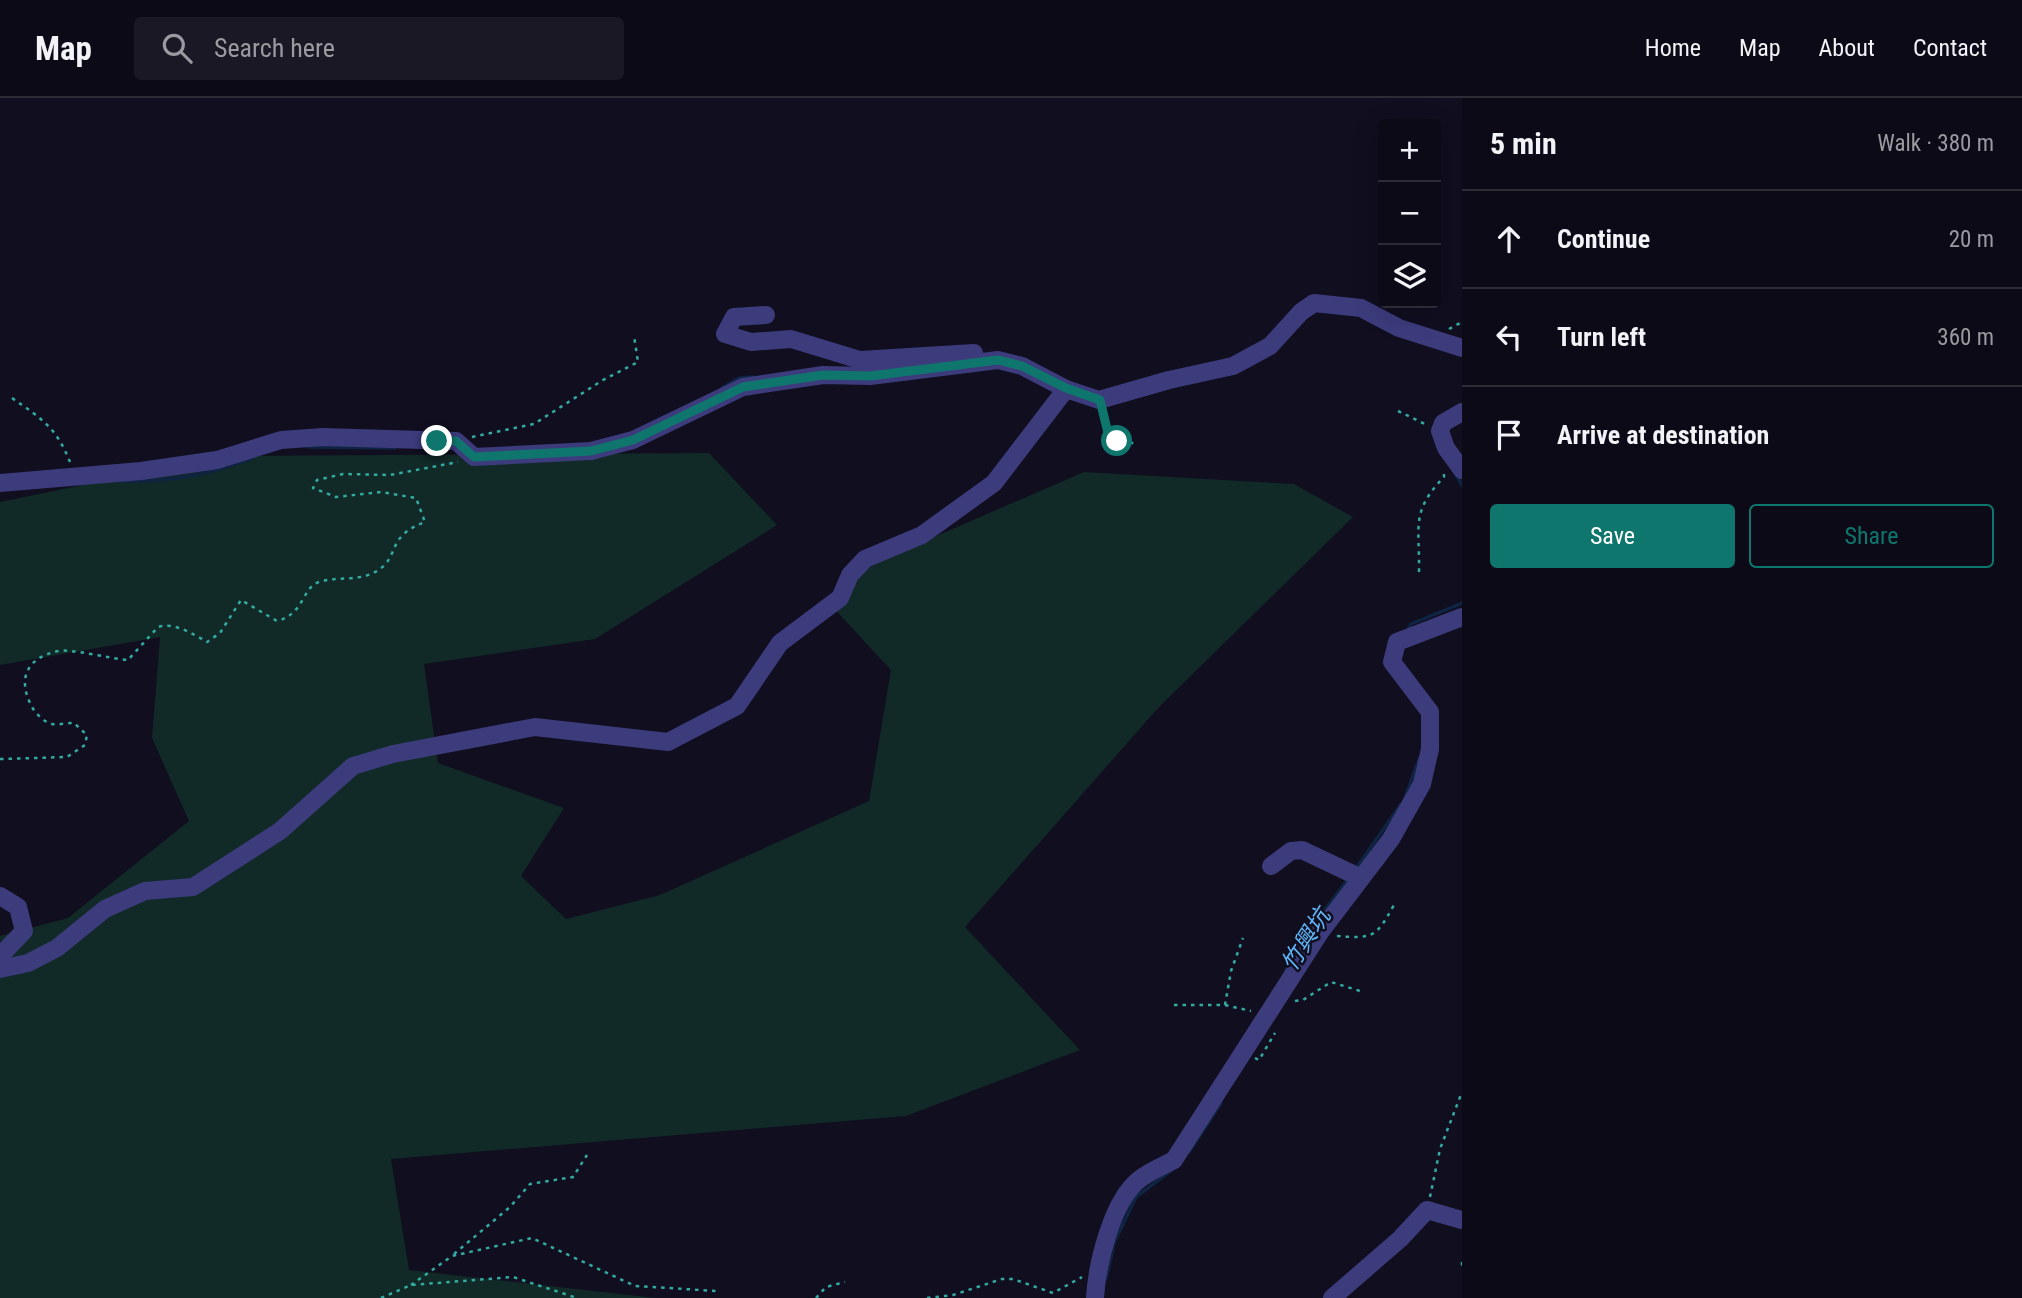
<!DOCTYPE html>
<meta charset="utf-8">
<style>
body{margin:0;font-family:"Roboto Condensed","Noto Sans TC",sans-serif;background:#1a1824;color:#f1f3f6}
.controls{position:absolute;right:21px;top:21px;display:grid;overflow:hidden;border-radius:7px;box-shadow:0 7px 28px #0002}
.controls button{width:63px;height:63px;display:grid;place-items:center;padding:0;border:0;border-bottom:2px solid #2c2b36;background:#0c0a17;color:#f1f3f6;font:35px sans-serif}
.stop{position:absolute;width:21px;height:21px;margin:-16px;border:5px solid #0f766e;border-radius:50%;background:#fff}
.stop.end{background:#0f766e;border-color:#fff;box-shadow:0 2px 7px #0008}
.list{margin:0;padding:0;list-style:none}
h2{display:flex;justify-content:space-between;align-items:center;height:91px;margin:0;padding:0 28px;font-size:30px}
h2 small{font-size:23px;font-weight:400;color:#9a9aa1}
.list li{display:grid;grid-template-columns:46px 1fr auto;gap:21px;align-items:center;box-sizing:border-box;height:98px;padding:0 28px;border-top:2px solid #2c2b36}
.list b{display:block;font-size:26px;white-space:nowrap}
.list em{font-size:23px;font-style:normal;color:#9a9aa1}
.actions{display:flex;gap:14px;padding:21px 28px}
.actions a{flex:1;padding:16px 0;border:2px solid #0f766e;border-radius:7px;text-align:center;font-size:24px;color:#0f766e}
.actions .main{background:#0f766e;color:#fff}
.icon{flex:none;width:38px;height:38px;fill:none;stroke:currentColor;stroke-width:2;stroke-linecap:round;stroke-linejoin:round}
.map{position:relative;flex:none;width:1462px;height:1200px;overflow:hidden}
header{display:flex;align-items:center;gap:42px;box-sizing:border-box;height:98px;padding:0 35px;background:#0c0a17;border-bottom:2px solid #2c2b36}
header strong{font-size:33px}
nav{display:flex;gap:38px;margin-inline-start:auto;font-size:24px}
.search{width:490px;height:63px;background:#1a1824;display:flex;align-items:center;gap:18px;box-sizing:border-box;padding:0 24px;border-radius:7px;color:#9a9aa1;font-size:26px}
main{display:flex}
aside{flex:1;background:#0c0a17}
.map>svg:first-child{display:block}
</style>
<header>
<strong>Map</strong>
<div class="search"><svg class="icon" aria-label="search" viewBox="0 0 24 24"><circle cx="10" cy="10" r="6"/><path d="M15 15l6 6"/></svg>Search here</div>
<nav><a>Home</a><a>Map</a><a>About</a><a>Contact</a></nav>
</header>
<main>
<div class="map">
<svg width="1462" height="1200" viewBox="0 0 1462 1200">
<rect width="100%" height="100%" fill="#100e1f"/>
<polygon fill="#112927" points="709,355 777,427 595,541 424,566 438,665 564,710 521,778 566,821 660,797 869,703 891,572 827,503 876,464 1084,374 1294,386 1353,419 1159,609 965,829 1080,952 906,1018 391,1061 409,1172 656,1200 0,1200 0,838 68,820 189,723 152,640 160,539 0,567 0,404 223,358"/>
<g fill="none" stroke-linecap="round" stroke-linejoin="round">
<g stroke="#0e2442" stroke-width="3.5">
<polyline points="722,290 739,280 753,279"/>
<polyline points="308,349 395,350"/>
<polyline points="1456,377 1462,387"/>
<path d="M117 383C162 385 211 377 253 360"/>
<polyline points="1407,533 1411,526 1462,505"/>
<polyline points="1405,700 1419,661"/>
<polyline points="1355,772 1401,706"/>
<polyline points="1286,872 1295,852 1348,781"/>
<polyline points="1189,1054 1221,1005"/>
<polyline points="1106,1181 1114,1145 1136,1099 1177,1068"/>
</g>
<g stroke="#33aba1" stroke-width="2.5" stroke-dasharray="3.5 5" stroke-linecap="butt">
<polyline points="1449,231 1462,224"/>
<path d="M12 300C42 321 56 329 70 364"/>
<polyline points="1398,313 1427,327"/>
<path d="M1103 316C1108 338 1115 342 1137 346"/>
<polyline points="472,339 534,326 603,282 638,264 634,238"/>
<path d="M1419 474C1420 429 1410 414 1444 379V375"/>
<path d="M0 661 67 659 85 647 87 637 74 625C67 625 59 627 52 626 44 624 36 616 32 609 17 581 26 560 58 553 68 550 112 561 128 562L158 529C175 524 193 536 207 544L220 535 241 502 277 523C305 516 302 489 319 484 337 478 359 484 377 473 401 458 385 439 425 424L416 400 381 394 336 399 313 390 317 382 343 376 390 377 458 364"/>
<path d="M1337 838C1374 841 1376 839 1394 807"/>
<polyline points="1295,903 1303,902 1331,884 1360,893"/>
<polyline points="1174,907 1225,907 1251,913"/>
<polyline points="1225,907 1231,873 1243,840"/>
<polyline points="1255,960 1259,962 1275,935"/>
<polyline points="1430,1099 1440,1051 1462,994"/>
<polyline points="454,1156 510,1109 530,1086 573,1079 587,1057"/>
<polyline points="1462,1164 1462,1171"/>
<polyline points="411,1187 452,1158 532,1140 635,1188 717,1193"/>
<polyline points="381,1200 411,1187 513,1179 577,1200"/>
<polyline points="816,1200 826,1189 845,1184"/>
<polyline points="927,1200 953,1197 1002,1181 1013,1181 1053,1195 1082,1179"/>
</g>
<g stroke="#3c3b7c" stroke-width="18">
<polyline points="766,217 734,219 725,236 751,244 791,241 860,262 974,255"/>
<polyline points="1462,314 1443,325 1440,333 1446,350 1462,372"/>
<polyline points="0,385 141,373 217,362 281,342 323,339 456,343 474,359 591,353 633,342 743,289 823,277 870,278 998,262 1022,268 1066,291 1099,302 1169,282 1233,268 1270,248 1301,214 1314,205 1361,210 1399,230 1462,250"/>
<polyline points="1271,768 1291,753 1302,752 1361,780"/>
<polyline points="0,798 18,809 24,833 0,858"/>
<polyline points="0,871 28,865 57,850 105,811 145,793 193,789 280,733 353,668 393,656 535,629 668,644 737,608 780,545 840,500 850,477 865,461 922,437 994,385 1066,291"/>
<path d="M1095 1200C1097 1166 1112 1102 1140 1081 1150 1073 1163 1068 1174 1062L1321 833 1391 741 1422 686 1430 651V614L1392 564 1397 544 1462 519"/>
<polyline points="1332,1200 1400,1141 1427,1112 1462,1122"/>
</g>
</g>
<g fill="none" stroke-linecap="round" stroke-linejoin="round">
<polyline stroke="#0f766e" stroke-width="9" points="437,343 456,343 474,359 591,353 633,342 743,289 823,277 870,278 998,262 1022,268 1066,290 1100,302 1108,335 1117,343"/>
</g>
<g text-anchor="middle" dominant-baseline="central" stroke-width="5" stroke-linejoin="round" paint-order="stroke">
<g font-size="23" font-style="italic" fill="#61b6f8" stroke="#100e1f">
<text transform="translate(1306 842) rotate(-57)">竹興坑</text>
</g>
</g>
</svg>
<div class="controls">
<button>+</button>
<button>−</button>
<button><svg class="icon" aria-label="layers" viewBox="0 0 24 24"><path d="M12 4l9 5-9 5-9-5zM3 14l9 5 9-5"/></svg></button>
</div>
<div class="stop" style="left:1117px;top:343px"></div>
<div class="stop end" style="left:437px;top:343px"></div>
</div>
<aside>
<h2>5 min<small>Walk · 380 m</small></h2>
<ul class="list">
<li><svg class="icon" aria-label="ahead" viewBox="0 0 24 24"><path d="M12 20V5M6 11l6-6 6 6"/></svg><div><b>Continue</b></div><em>20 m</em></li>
<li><svg class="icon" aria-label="left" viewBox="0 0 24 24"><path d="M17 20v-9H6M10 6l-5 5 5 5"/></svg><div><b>Turn left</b></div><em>360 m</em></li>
<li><svg class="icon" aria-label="arrive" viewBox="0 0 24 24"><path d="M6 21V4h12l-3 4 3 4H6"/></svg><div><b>Arrive at destination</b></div></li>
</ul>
<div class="actions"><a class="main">Save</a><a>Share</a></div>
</aside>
</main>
